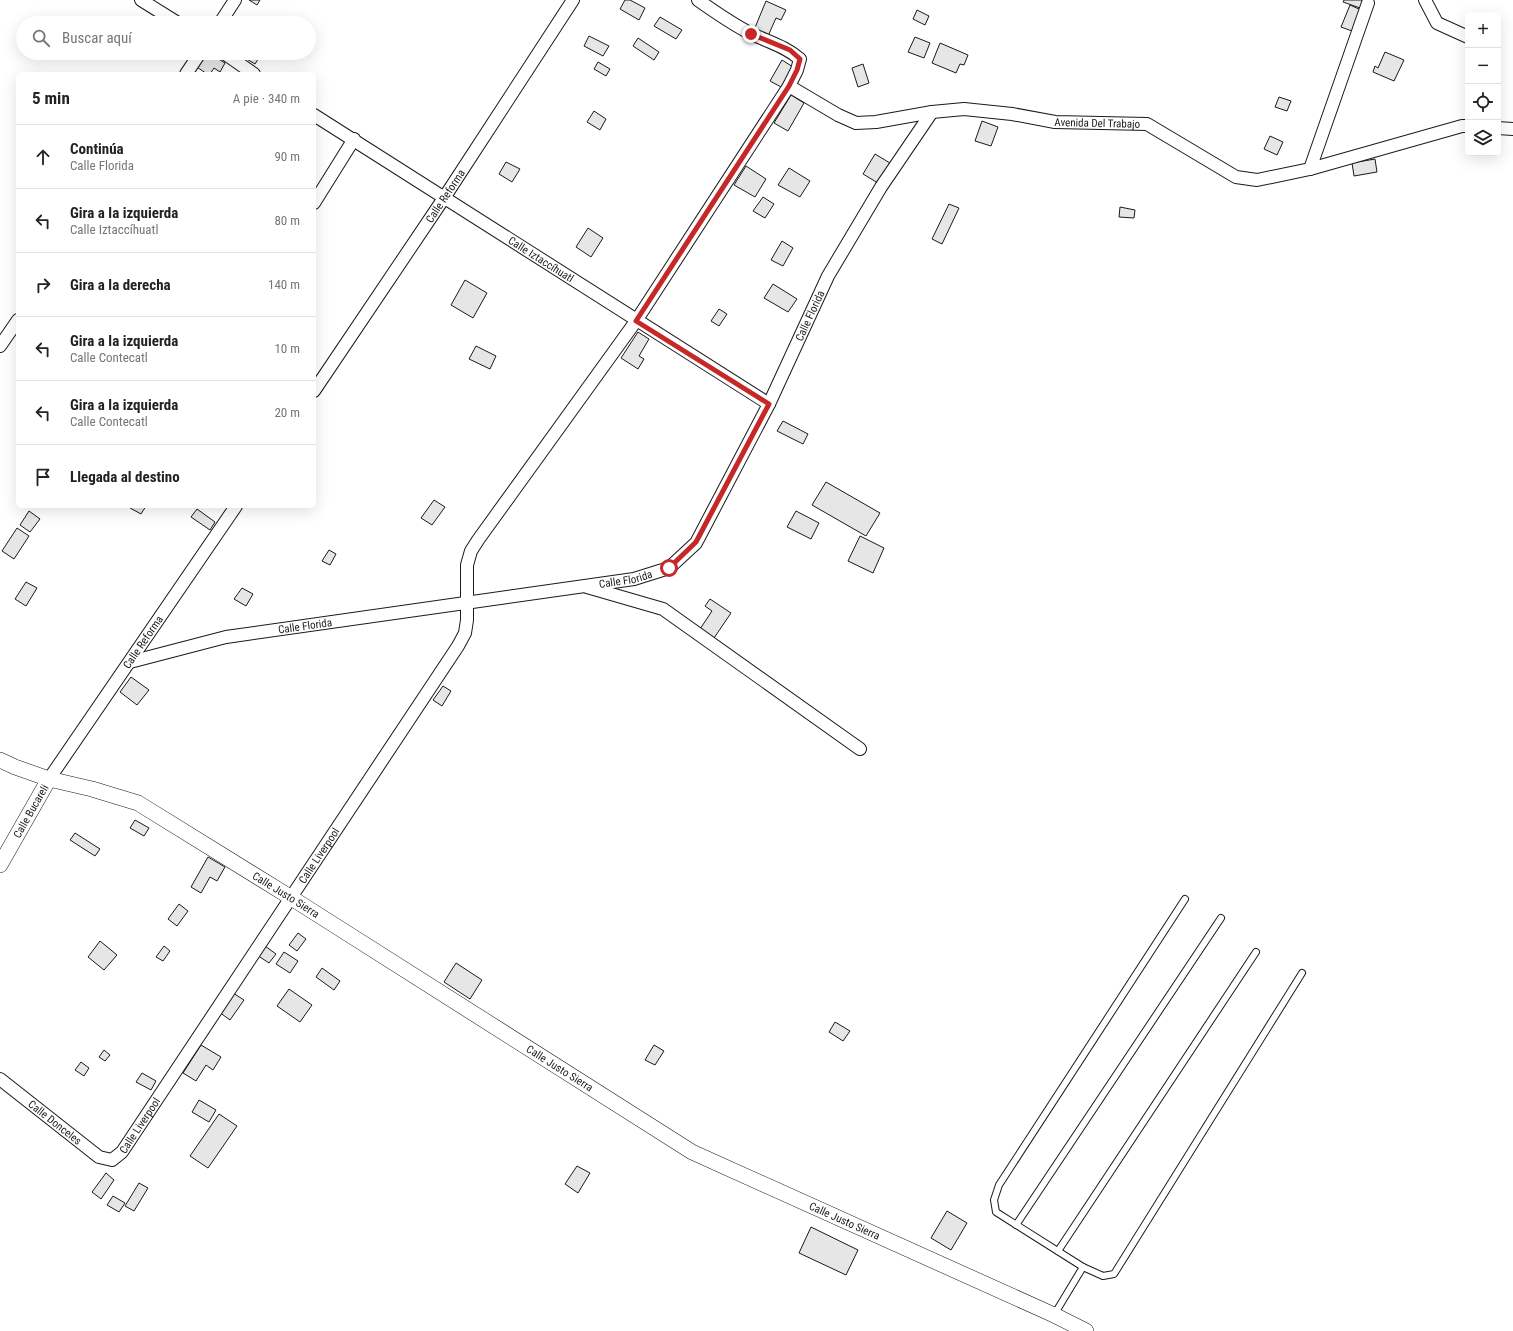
<!DOCTYPE html>
<html lang="es">
<meta charset="utf-8">
<style>
body{margin:0;font-family:"Roboto Condensed",sans-serif;background:#f6f6f6;color:#222}
.controls{position:absolute;right:12px;top:12px;display:grid;overflow:hidden;border-radius:6px;box-shadow:0 4px 16px #0002}
.controls button{width:36px;height:36px;display:grid;place-items:center;padding:0;border:0;border-bottom:1px solid #e0e0e0;background:#fff;color:#222;font:20px sans-serif}
.stop{position:absolute;width:12px;height:12px;margin:-9px;border:3px solid #c62828;border-radius:50%;background:#fff}
.stop.end{background:#c62828;border-color:#fff;box-shadow:0 1px 4px #0008}
.list{margin:0;padding:0;list-style:none}
h2{display:flex;justify-content:space-between;align-items:center;height:52px;margin:0;padding:0 16px;font-size:17px}
h2 small{font-size:13px;font-weight:400;color:#767676}
.list li{display:grid;grid-template-columns:26px 1fr auto;gap:12px;align-items:center;box-sizing:border-box;height:64px;padding:0 16px;border-top:1px solid #e0e0e0}
.list b{display:block;font-size:15px;white-space:nowrap}
.list p{margin:0;font-size:13px;white-space:nowrap;color:#767676}
.list em{font-size:13px;font-style:normal;color:#767676}
.icon{flex:none;width:22px;height:22px;fill:none;stroke:currentColor;stroke-width:2;stroke-linecap:round;stroke-linejoin:round}
.map{position:relative;flex:none;width:1513px;height:1331px;overflow:hidden}
.search{position:absolute;background:#fff;box-shadow:0 4px 16px #0002;left:16px;top:16px;width:300px;height:44px;display:flex;align-items:center;gap:10px;box-sizing:border-box;padding:0 14px;border-radius:22px;color:#767676;font-size:15px}
.panel{position:absolute;background:#fff;box-shadow:0 4px 16px #0002;left:16px;top:72px;width:300px;height:436px;border-radius:6px}
.map>svg:first-child{display:block}
</style>
<div class="map">
<svg width="1513" height="1331" viewBox="0 0 1513 1331">
<rect width="100%" height="100%" fill="#fff"/>
<g fill="#e6e6e6" stroke="#1a1a1a">
<polygon points="249,0 260,0 257,5"/>
<polygon points="625,0 630,0 645,8 639,20 620,9"/>
<polygon points="1344,0 1366,0 1363,9 1343,2"/>
<polygon points="766,1 786,10 781,20 776,18 768,36 754,30"/>
<polygon points="1350,5 1361,10 1352,31 1341,27"/>
<polygon points="917,10 929,16 925,25 913,19"/>
<polygon points="660,17 682,30 676,39 654,26"/>
<polygon points="589,36 609,46 603,56 584,46"/>
<polygon points="915,37 930,43 924,58 908,52"/>
<polygon points="638,38 659,52 654,60 633,46"/>
<polygon points="940,43 968,55 964,65 960,64 956,73 932,63"/>
<polygon points="1385,52 1404,60 1394,81 1373,72 1375,66 1378,68"/>
<polygon points="206,53 209,53 225,63 220,72 214,68 210,74 207,74 197,67"/>
<polygon points="248,53 262,53 255,64 245,58"/>
<polygon points="782,60 793,67 781,87 770,81"/>
<polygon points="598,62 610,69 606,76 594,69"/>
<polygon points="863,64 869,83 858,87 852,68"/>
<polygon points="791,95 804,103 788,131 774,123"/>
<polygon points="1279,97 1291,101 1287,111 1275,107"/>
<polygon points="594,111 606,119 600,130 587,122"/>
<polygon points="982,121 998,127 991,146 975,141"/>
<polygon points="1270,136 1283,142 1277,155 1264,149"/>
<polygon points="875,154 890,163 878,183 863,174"/>
<polygon points="1375,159 1377,172 1354,176 1352,163"/>
<polygon points="506,162 520,169 512,182 499,174"/>
<polygon points="746,166 766,179 755,197 734,185"/>
<polygon points="789,168 810,181 800,197 778,185"/>
<polygon points="763,197 774,204 765,218 753,211"/>
<polygon points="949,204 959,208 942,244 932,239"/>
<polygon points="1120,207 1135,210 1134,218 1119,217"/>
<polygon points="588,228 603,238 591,257 576,247"/>
<polygon points="782,241 793,248 783,266 771,260"/>
<polygon points="465,280 487,293 473,318 451,305"/>
<polygon points="773,284 797,299 788,312 764,298"/>
<polygon points="719,309 727,314 719,326 711,321"/>
<polygon points="638,332 649,339 639,356 644,359 638,369 621,358"/>
<polygon points="476,346 496,356 490,369 469,359"/>
<polygon points="783,421 808,434 803,444 777,431"/>
<polygon points="826,482 880,513 866,536 812,505"/>
<polygon points="434,500 445,507 432,525 421,518"/>
<polygon points="131,506 146,506 141,514 130,508"/>
<polygon points="197,509 215,522 210,530 191,517"/>
<polygon points="29,511 40,519 30,532 20,525"/>
<polygon points="796,511 819,523 811,539 787,527"/>
<polygon points="17,528 29,536 14,559 2,551"/>
<polygon points="860,536 884,548 873,573 848,561"/>
<polygon points="329,550 336,554 330,565 322,561"/>
<polygon points="26,582 37,588 26,606 15,599"/>
<polygon points="242,588 253,594 246,606 234,599"/>
<polygon points="710,599 731,613 714,638 700,629 712,611 705,606"/>
<polygon points="131,677 149,690 137,705 120,692"/>
<polygon points="443,686 451,691 442,706 433,700"/>
<polygon points="135,820 149,828 144,836 130,828"/>
<polygon points="75,833 100,849 95,856 70,840"/>
<polygon points="208,857 225,867 217,881 210,877 201,893 191,887"/>
<polygon points="179,904 188,911 177,926 168,919"/>
<polygon points="298,933 306,939 297,951 289,945"/>
<polygon points="100,941 117,955 104,970 88,957"/>
<polygon points="164,946 170,951 163,961 156,957"/>
<polygon points="265,946 276,954 269,963 257,955"/>
<polygon points="284,952 298,961 290,973 276,964"/>
<polygon points="456,963 482,980 470,999 444,982"/>
<polygon points="322,968 340,981 334,990 316,977"/>
<polygon points="289,989 312,1005 300,1022 277,1006"/>
<polygon points="233,993 244,1000 230,1020 219,1012"/>
<polygon points="835,1022 850,1031 843,1041 829,1032"/>
<polygon points="201,1045 221,1057 213,1070 206,1065 196,1081 183,1073"/>
<polygon points="654,1045 664,1051 655,1065 645,1060"/>
<polygon points="104,1050 110,1055 105,1061 99,1057"/>
<polygon points="81,1062 89,1068 84,1076 75,1070"/>
<polygon points="142,1073 156,1081 151,1090 136,1082"/>
<polygon points="199,1100 216,1110 209,1122 192,1112"/>
<polygon points="219,1114 237,1126 208,1168 190,1156"/>
<polygon points="577,1166 590,1173 578,1193 565,1184"/>
<polygon points="106,1173 114,1180 101,1199 92,1192"/>
<polygon points="139,1183 148,1188 134,1211 125,1206"/>
<polygon points="113,1196 125,1203 119,1212 107,1205"/>
<polygon points="947,1211 967,1223 951,1250 931,1238"/>
<polygon points="811,1227 858,1250 846,1275 799,1253"/>
</g>
<g fill="none" stroke-linecap="round" stroke-linejoin="round">
<defs>
<g id="service">
<polyline points="1185,899 999,1185 994,1200 996,1212 1083,1267 1103,1276 1114,1274 1302,973"/>
<polyline points="1016,1225 1221,918"/>
<polyline points="1058,1251 1256,952"/>
<polyline points="1054,1315 1083,1267"/>
</g>
<g id="minor">
<polyline points="141,0 178,23"/>
<polyline points="1425,0 1437,23 1468,37"/>
<polyline points="220,23 235,0"/>
<polyline points="224,53 254,74"/>
<polyline points="186,74 200,53"/>
<path id="s1" d="M789 86 838 115 856 123 876 122 932 112 964 109 1012 114 1055 122 1147 124 1236 177 1257 180 1310 169 1462 126H1468"/>
<path id="s2" d="M314 115 769 404"/>
<polyline points="1498,128 1513,129"/>
<polyline points="1310,169 1368,3"/>
<polyline points="314,203 354,139"/>
<polyline points="0,346 18,320"/>
<path id="s3" d="M314 391 444 198 573 0"/>
<polyline points="587,587 663,609 860,749"/>
<path id="s4" d="M130 662 226 637 634 579 669 568 696 543 769 404 828 276 881 187 932 112"/>
<path id="s5" d="M49 779 236 506"/>
<path id="s6" d="M0 1079 99 1157 112 1160 122 1152 458 646 465 633 467 620V565L471 551 478 540 636 321 789 86 797 70 800 59C785 46 768 42 750 33 732 24 715 12 698 0"/>
</g>
<g id="tertiary">
<path id="s7" d="M0 760 15 767 49 779 92 789 138 803 290 897 692 1152 1054 1315 1086 1331"/>
<path id="s8" d="M0 865 49 779"/>
</g>
</defs>
<use href="#service" stroke="#1a1a1a" stroke-width="8"/>
<use href="#minor" stroke="#1a1a1a" stroke-width="14"/>
<use href="#tertiary" stroke="#1a1a1a" stroke-width="16"/>
<use href="#service" stroke="#fff" stroke-width="6"/>
<use href="#minor" stroke="#fff" stroke-width="12"/>
<use href="#tertiary" stroke="#fff" stroke-width="15"/>
</g>
<g fill="none" stroke-linecap="round" stroke-linejoin="round">
<polyline stroke="#c62828" stroke-width="5" points="669,568 696,542 769,404 636,321 789,86 797,70 800,59 790,50 751,34"/>
</g>
<g text-anchor="middle" dominant-baseline="central" stroke-width="3" stroke-linejoin="round" paint-order="stroke">
<g font-size="11" fill="#1a1a1a" stroke="#fff">
<text stroke="none"><textPath href="#s1" startOffset="320">Avenida Del Trabajo</textPath></text>
<text stroke="none"><textPath href="#s3" startOffset="235">Calle Reforma</textPath></text>
<text stroke="none"><textPath href="#s2" startOffset="269">Calle Iztaccíhuatl</textPath></text>
<text stroke="none"><textPath href="#s4" startOffset="839">Calle Florida</textPath></text>
<text stroke="none"><textPath href="#s4" startOffset="503">Calle Florida</textPath></text>
<text stroke="none"><textPath href="#s4" startOffset="179">Calle Florida</textPath></text>
<text stroke="none"><textPath href="#s5" startOffset="166">Calle Reforma</textPath></text>
<text stroke="none"><textPath href="#s8" startOffset="62">Calle Bucareli</textPath></text>
<text stroke="none"><textPath href="#s6" startOffset="508">Calle Liverpool</textPath></text>
<text stroke="none"><textPath href="#s7" startOffset="319">Calle Justo Sierra</textPath></text>
<text stroke="none"><textPath href="#s7" startOffset="643">Calle Justo Sierra</textPath></text>
<text stroke="none"><textPath href="#s6" startOffset="70">Calle Donceles</textPath></text>
<text stroke="none"><textPath href="#s6" startOffset="184">Calle Liverpool</textPath></text>
<text stroke="none"><textPath href="#s7" startOffset="967">Calle Justo Sierra</textPath></text>
</g>
</g>
</svg>
<div class="controls">
<button>+</button>
<button>−</button>
<button><svg class="icon" aria-label="locate" viewBox="0 0 24 24"><circle cx="12" cy="12" r="6"/><path d="M12 2v4M12 18v4M2 12h4M18 12h4"/></svg></button>
<button><svg class="icon" aria-label="layers" viewBox="0 0 24 24"><path d="M12 4l9 5-9 5-9-5zM3 14l9 5 9-5"/></svg></button>
</div>
<div class="stop" style="left:669px;top:568px"></div>
<div class="stop end" style="left:751px;top:34px"></div>
<div class="search"><svg class="icon" aria-label="search" viewBox="0 0 24 24"><circle cx="10" cy="10" r="6"/><path d="M15 15l6 6"/></svg>Buscar aquí</div>
<section class="panel">
<h2>5 min<small>A pie · 340 m</small></h2>
<ul class="list">
<li><svg class="icon" aria-label="ahead" viewBox="0 0 24 24"><path d="M12 20V5M6 11l6-6 6 6"/></svg><div><b>Continúa</b><p>Calle Florida</p></div><em>90 m</em></li>
<li><svg class="icon" aria-label="left" viewBox="0 0 24 24"><path d="M17 20v-9H6M10 6l-5 5 5 5"/></svg><div><b>Gira a la izquierda</b><p>Calle Iztaccíhuatl</p></div><em>80 m</em></li>
<li><svg class="icon" aria-label="right" viewBox="0 0 24 24"><path d="M7 20v-9h11M14 6l5 5-5 5"/></svg><div><b>Gira a la derecha</b></div><em>140 m</em></li>
<li><svg class="icon" aria-label="left" viewBox="0 0 24 24"><path d="M17 20v-9H6M10 6l-5 5 5 5"/></svg><div><b>Gira a la izquierda</b><p>Calle Contecatl</p></div><em>10 m</em></li>
<li><svg class="icon" aria-label="left" viewBox="0 0 24 24"><path d="M17 20v-9H6M10 6l-5 5 5 5"/></svg><div><b>Gira a la izquierda</b><p>Calle Contecatl</p></div><em>20 m</em></li>
<li><svg class="icon" aria-label="arrive" viewBox="0 0 24 24"><path d="M6 21V4h12l-3 4 3 4H6"/></svg><div><b>Llegada al destino</b></div></li>
</ul>
</section>
</div>
